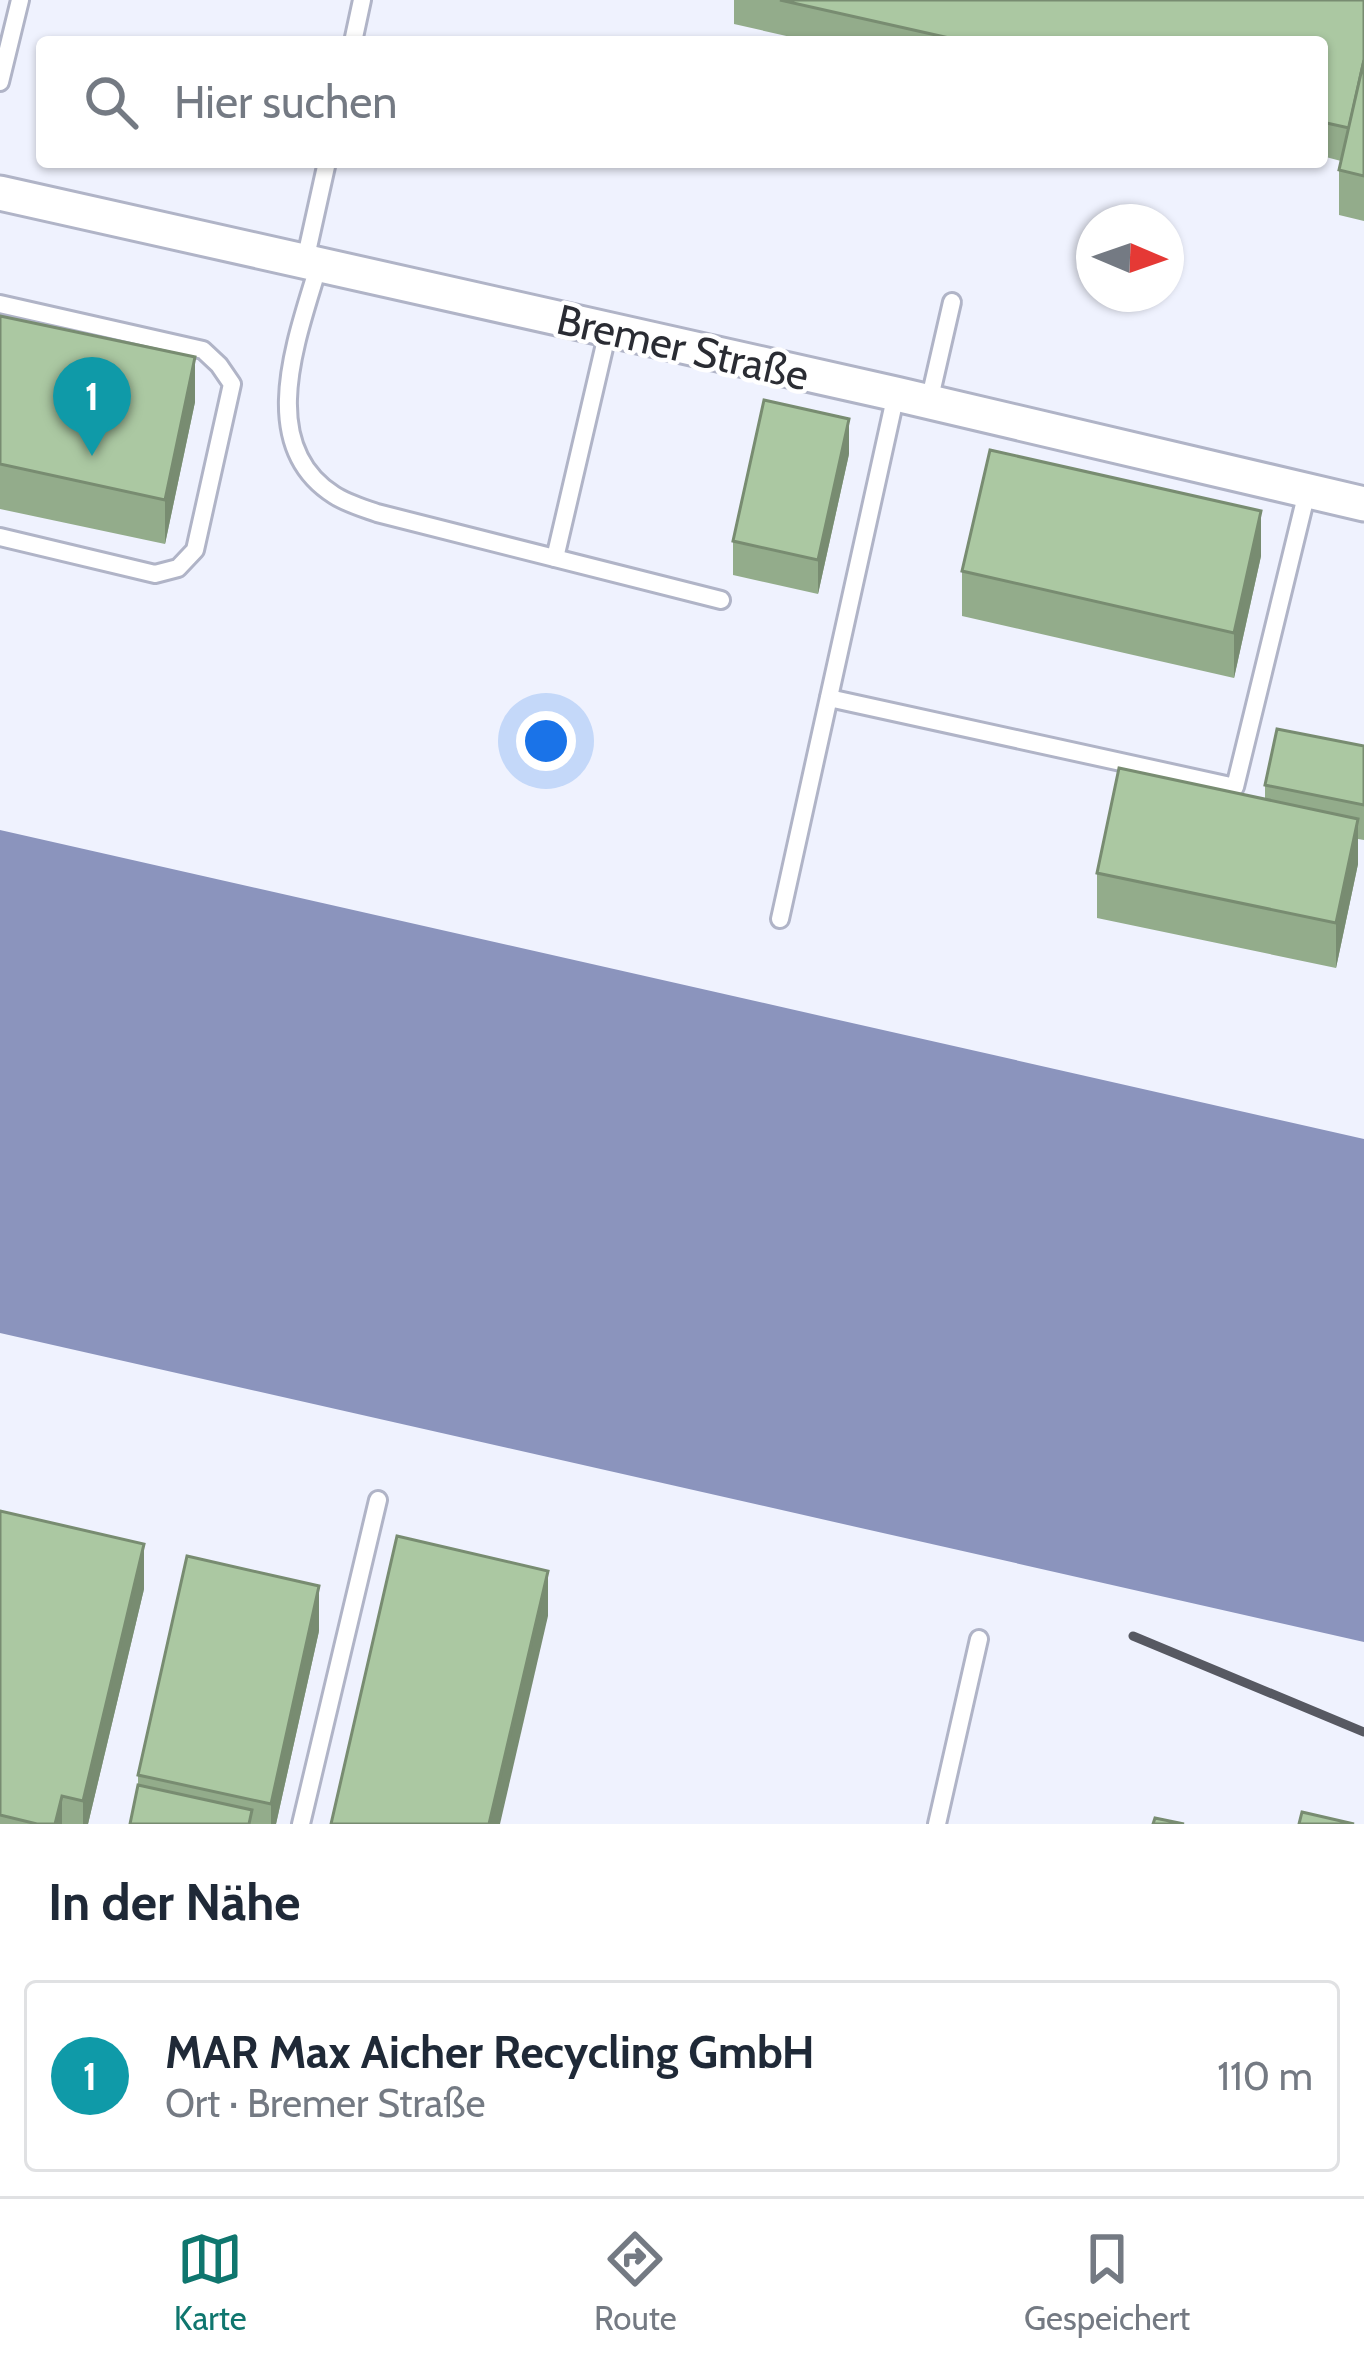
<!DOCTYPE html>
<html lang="de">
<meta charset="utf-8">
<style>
body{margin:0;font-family:Cabin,sans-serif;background:#f2f2f3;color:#1f2937}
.compass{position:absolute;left:1076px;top:204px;width:108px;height:108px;border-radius:50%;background:#fff;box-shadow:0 3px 9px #0004;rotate:92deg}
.you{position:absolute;left:546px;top:741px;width:42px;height:42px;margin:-30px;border:9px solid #fff;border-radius:50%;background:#1a73e8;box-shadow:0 0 0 18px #1a73e833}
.badge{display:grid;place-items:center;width:78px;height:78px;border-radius:50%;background:#0f766e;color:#fff;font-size:39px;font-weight:700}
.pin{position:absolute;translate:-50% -99px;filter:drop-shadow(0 3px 6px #0008)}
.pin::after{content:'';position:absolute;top:63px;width:42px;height:36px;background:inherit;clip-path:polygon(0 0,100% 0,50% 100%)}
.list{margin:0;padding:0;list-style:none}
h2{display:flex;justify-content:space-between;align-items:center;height:156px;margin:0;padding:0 48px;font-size:51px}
h2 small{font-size:39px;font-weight:400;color:#747a83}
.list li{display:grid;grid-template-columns:78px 1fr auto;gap:36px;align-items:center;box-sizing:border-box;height:192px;margin:0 24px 24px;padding:0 24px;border:3px solid #e0e1e3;border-radius:12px}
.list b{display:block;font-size:45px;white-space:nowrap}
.list p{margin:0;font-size:39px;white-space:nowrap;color:#747a83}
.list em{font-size:39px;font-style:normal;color:#747a83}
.icon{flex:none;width:66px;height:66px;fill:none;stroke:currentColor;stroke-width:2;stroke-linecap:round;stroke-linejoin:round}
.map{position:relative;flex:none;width:1364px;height:1824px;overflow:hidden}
.search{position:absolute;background:#fff;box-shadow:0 3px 9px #0004;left:36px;right:36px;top:36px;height:132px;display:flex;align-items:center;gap:30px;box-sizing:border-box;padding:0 42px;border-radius:12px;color:#747a83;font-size:45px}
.sheet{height:372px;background:#fff}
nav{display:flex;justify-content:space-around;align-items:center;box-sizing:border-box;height:168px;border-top:3px solid #e0e1e3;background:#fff;font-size:33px;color:#747a83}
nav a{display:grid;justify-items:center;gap:6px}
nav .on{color:#0f766e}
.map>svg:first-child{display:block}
</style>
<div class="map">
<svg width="1364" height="1824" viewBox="0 0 1364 1824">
<rect width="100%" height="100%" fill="#eff2fe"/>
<polygon fill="#8b94bd" points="0,830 1364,1139 1364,1642 0,1333"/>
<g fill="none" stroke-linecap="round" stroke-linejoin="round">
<defs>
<g id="lane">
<polyline points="353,42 362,0"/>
<polyline points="0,82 20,0"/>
<polyline points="305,261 327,162"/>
<path d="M319 264C298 336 254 444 334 495 346 503 363 508 377 513L721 600"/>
<polyline points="0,304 203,350 219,365 232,384 195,550 178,568 155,574 0,537"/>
<polyline points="929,402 952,302"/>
<polyline points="555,558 608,331"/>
<polyline points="829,698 1235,787 1307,492"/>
<polyline points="780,919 896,394"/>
<polyline points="301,1824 378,1500"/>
<polyline points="937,1824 979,1639"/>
</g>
<polyline id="street" points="0,193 896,394 1364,504"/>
</defs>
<use href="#lane" stroke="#b0b4c7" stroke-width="22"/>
<use href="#street" stroke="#b0b4c7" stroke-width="39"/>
<use href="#lane" stroke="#fff" stroke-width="16"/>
<use href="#street" stroke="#fff" stroke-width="33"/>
<polyline stroke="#575962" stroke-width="9" points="1133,1636 1364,1732"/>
</g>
<g fill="#93ac8b">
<polygon points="734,0 1364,0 1364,221 1339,215 1339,170 1341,161 1322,156 1322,42 813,42 734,24"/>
<polygon points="0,316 195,402 165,544 0,509"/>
<polygon points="849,454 818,594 733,575 733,541"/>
<polygon points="1261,556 1234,678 962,616 962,571"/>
<polygon points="1364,746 1364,840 1358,839 1358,864 1336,968 1097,918 1097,873 1265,799 1265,785"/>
<polygon points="0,1511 144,1589 88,1824 0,1824"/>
<polygon points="319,1631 276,1824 130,1824 138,1785 138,1775"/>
</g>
<g fill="#788c71">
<polygon points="195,357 195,402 165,544 165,500"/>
<polygon points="849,419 849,454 818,594 818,560"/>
<polygon points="1261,511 1261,556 1234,678 1234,633"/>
<polygon points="1358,819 1358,864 1336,968 1336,923"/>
<polygon points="144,1544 144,1589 88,1824 83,1824 83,1801"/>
<polygon points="548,1571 548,1616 500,1824 489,1824"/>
<polygon points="319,1586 319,1631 276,1824 271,1824 271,1804"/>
<polygon points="62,1796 62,1824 55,1824"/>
</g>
<g fill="#abc8a2" stroke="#788c71" stroke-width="3">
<polygon points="780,0 1364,0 1364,60 1349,128 1322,122 1322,42 967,42"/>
<polygon points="1364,60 1364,176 1339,170"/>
<polygon points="0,316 195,357 165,500 0,464"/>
<polygon points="764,400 849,419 818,560 733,541"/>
<polygon points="990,450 1261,511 1234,633 962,571"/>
<polygon points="1277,729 1364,746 1364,805 1265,785"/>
<polygon points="1119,768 1358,819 1336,923 1097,873"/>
<polygon points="0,1511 144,1544 83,1801 62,1796 55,1824 37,1824 0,1815"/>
<polygon points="397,1536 548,1571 489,1824 331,1824"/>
<polygon points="187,1556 319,1586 271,1804 138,1775"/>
<polygon points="138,1785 252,1810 249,1824 130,1824"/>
<polygon points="1302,1812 1354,1824 1299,1824"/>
<polygon points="1155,1818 1184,1824 1153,1824"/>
</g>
<g text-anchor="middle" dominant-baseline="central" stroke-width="9" stroke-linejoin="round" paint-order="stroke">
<g font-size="42" fill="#2a2c33" stroke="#fff">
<text transform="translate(683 347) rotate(13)">Bremer Straße</text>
</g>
</g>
</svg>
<svg class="compass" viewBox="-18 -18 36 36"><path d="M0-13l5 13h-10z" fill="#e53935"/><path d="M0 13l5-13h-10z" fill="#747a83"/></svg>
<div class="you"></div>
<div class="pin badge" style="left:92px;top:456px;background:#0f9aa8">1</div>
<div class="search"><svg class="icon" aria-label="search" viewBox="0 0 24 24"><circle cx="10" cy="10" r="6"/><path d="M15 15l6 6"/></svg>Hier suchen</div>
</div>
<section class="sheet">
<h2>In der Nähe<small></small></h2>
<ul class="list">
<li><span class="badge" style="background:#0f9aa8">1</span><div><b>MAR Max Aicher Recycling GmbH</b><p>Ort · Bremer Straße</p></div><em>110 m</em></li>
</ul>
</section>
<nav>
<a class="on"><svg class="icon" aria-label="map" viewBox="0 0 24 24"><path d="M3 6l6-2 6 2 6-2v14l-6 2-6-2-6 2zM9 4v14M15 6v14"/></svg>Karte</a>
<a><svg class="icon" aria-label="directions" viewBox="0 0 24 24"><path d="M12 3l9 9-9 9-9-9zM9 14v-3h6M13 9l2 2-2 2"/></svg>Route</a>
<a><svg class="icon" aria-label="saved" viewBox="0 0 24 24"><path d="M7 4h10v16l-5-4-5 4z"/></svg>Gespeichert</a>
</nav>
